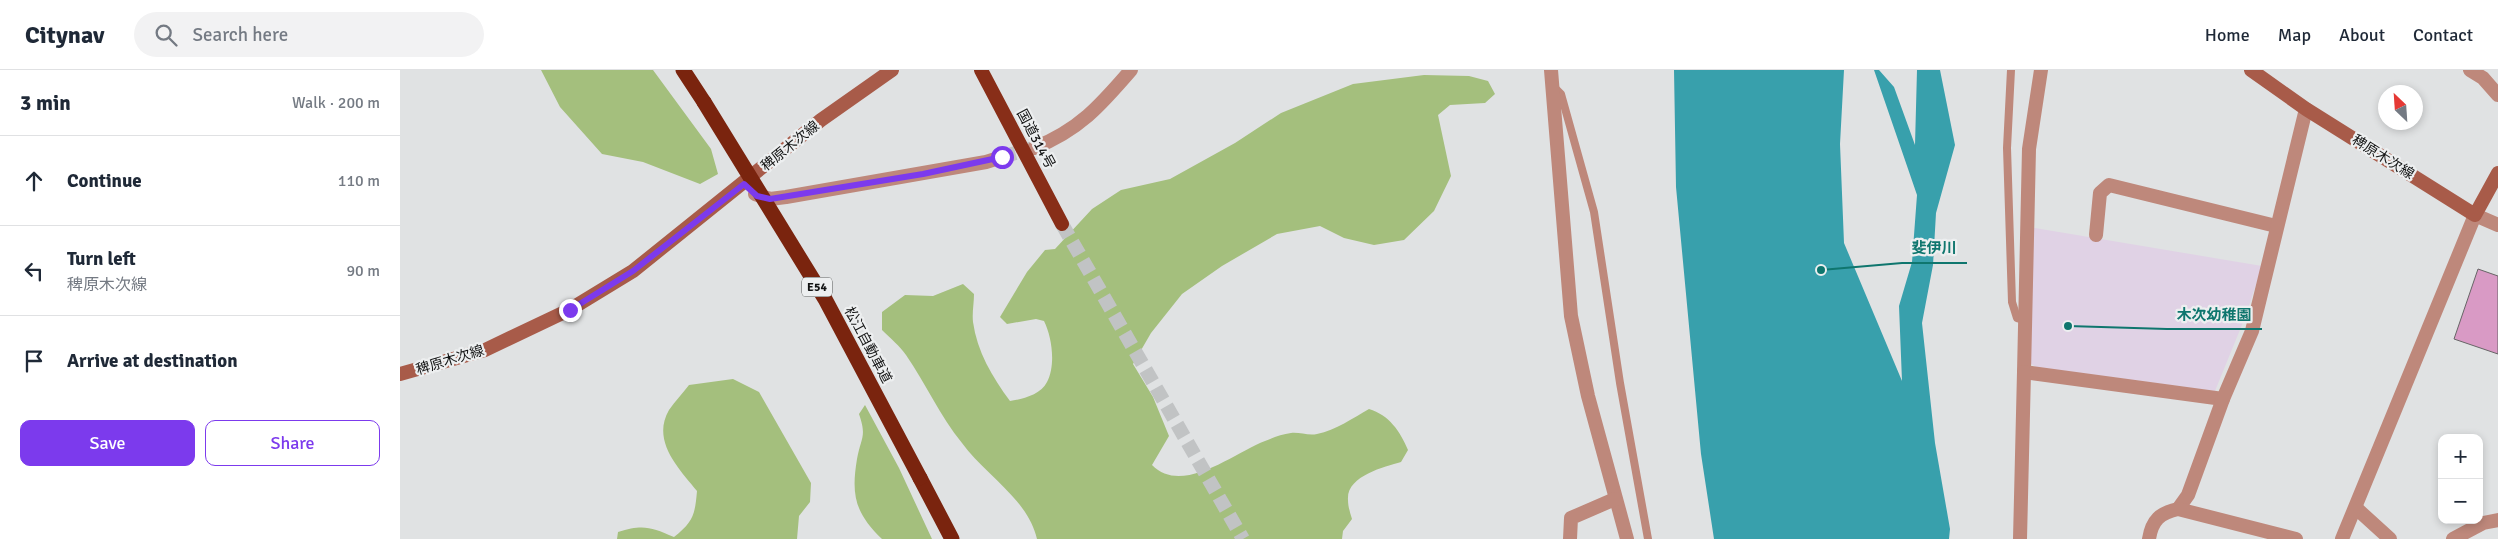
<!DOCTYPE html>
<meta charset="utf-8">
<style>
body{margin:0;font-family:Signika,"Noto Sans JP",sans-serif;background:#f2f2f3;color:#1f2937}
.controls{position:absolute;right:15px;bottom:15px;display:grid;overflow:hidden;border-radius:10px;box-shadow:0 2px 8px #0003}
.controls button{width:45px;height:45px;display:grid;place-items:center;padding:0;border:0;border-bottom:1px solid #e0e1e3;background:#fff;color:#1f2937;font:25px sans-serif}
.compass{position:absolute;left:1978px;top:15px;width:45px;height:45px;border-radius:50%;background:#fff;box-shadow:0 2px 8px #0003;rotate:335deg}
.stop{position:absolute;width:15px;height:15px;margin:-11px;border:4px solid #7c3aed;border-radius:50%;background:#fff}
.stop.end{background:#7c3aed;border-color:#fff;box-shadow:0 1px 5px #0008}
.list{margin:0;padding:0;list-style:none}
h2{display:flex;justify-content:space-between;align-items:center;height:65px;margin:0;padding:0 20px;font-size:21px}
h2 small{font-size:16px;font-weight:400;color:#747a83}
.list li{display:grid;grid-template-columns:32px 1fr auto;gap:15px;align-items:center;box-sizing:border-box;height:90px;padding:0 20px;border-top:1px solid #e0e1e3}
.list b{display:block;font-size:19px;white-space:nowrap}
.list p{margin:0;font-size:16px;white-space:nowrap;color:#747a83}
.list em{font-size:16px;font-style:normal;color:#747a83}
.actions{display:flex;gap:10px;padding:15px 20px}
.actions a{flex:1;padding:11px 0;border:1px solid #7c3aed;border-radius:10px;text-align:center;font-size:18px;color:#7c3aed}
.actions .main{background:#7c3aed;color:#fff}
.icon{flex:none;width:28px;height:28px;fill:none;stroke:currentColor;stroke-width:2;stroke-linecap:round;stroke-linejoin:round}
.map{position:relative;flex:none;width:2098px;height:469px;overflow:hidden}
header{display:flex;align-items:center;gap:30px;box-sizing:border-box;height:70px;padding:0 25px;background:#fff;border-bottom:1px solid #e0e1e3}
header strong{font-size:24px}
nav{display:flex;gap:28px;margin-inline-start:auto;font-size:18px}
.search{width:350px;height:45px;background:#f2f2f3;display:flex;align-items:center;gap:12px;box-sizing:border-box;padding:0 18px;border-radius:28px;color:#747a83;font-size:19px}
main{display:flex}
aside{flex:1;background:#fff}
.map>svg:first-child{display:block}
</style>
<header>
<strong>Citynav</strong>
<div class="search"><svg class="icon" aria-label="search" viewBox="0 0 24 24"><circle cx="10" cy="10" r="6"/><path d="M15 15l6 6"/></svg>Search here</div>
<nav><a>Home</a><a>Map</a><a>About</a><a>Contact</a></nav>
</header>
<main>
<aside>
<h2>3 min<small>Walk · 200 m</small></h2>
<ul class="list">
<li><svg class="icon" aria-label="ahead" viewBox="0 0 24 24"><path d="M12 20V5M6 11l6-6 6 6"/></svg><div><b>Continue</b></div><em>110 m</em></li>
<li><svg class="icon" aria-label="left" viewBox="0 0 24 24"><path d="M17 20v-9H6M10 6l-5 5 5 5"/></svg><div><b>Turn left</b><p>稗原木次線</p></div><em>90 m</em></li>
<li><svg class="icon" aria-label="arrive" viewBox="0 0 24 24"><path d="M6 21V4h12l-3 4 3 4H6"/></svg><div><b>Arrive at destination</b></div></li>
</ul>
<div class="actions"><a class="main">Save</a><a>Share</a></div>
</aside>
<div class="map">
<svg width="2098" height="469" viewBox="0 0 2098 469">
<rect width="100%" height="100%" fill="#e0e2e3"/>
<polygon fill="#e0d2e5" points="1629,157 1862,196 1846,245 1815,321 1636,297 1630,293"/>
<g fill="#a4bf7d">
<polygon points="141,0 253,0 311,79 318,104 300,114 243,92 202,84 160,37"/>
<path d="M1024 5 1069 6 1088 11 1095 24 1085 33 1050 35 1038 45 1051 106 1034 141 1004 170 974 175 944 168 920 156 877 164 822 196 782 224 751 263 733 294 753 327 769 366 752 395C782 426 834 383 865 371 872 368 882 364 891 363 899 362 909 366 917 364 936 360 953 348 969 339 989 345 1000 361 1008 380L1001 392C984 397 946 406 948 430 948 436 950 443 952 449L943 461 942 469H637C628 429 585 405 562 373 540 346 526 314 506 285 500 276 490 268 482 260V242L505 225 533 226 563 214 574 224C574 233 572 243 573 252 577 281 592 307 610 331 622 329 641 325 647 312 656 295 652 267 644 251L636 249 607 254 600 247 627 202 645 180 655 179 692 139 721 120 770 109 835 73 881 43 953 14Z"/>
<path d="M333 309 359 322 411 413 410 432 399 446 397 469H217L218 462C243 454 251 457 274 467 293 452 295 445 297 421 279 399 251 371 269 340 275 331 283 323 289 315Z"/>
<path d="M465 335 499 398 532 469H482C455 443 451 425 457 389 461 367 467 367 459 344Z"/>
</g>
<polygon fill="#38a0ac" points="1274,0 1444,0 1440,74 1444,173 1502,311 1499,236 1512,192 1517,125 1474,0 1479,0 1494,17 1515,75 1517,0 1540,0 1555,75 1536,143 1533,195 1522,253 1535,373 1550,459 1549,469 1314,469 1301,384 1276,117"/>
<polygon fill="#d99ac5" stroke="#676566" points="2078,199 2098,206 2098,284 2054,269"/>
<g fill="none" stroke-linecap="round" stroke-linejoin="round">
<polyline stroke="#c1c3c4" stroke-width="14" stroke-dasharray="14 7" stroke-linecap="butt" points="602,87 633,78"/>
<polyline stroke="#c1c3c4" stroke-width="14" stroke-dasharray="14 7" stroke-linecap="butt" points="662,154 843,469"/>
<g stroke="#be887b" stroke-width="8">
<polyline points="1611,0 1607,78 1612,232 1617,248 1625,250"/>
<polyline points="1153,16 1161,24 1194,142 1220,313 1248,469"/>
</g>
<g stroke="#be887b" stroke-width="14">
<polyline points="1151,0 1171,246 1188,326 1227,469"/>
<polyline points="1641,0 1629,79 1624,302 1823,329"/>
<polyline points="2070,0 2083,8 2098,25"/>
<path d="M634 78C679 60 700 36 731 0"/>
<polyline points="355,124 370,129 386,127 586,92 602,87"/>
<polyline points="1696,165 1700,123 1709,115 1876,156"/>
<polyline points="1956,438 1990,469"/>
<polyline points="1778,439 1788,425 1823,329 1852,261 1906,39"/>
<polyline points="1170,469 1171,448 1215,429"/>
<polyline points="1620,469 1624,302"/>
<path d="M1749 469C1752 450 1760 443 1778 439L1896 469"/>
<polyline points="2053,469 2083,453 2098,450"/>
</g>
<polyline stroke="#be887b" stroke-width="14" points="1942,469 2075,145 2098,155"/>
<g stroke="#a85b49" stroke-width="14">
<polyline points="1851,0 1906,39 2075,145 2098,103"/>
<polyline points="0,304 85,280 169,240 233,201 421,50 492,0"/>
</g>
<polyline stroke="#882e18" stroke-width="14" points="581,0 662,154"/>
<g stroke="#7a240e" stroke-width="15">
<polyline points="283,0 304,32"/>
<polyline points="520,408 552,469"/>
</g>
<polyline stroke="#7a240e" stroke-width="15" points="304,32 425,229 520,408"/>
</g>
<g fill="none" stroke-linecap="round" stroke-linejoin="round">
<polyline stroke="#7c3aed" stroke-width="6" points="170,240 233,201 344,114 357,126 370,129 523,104 602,87"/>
</g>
<g text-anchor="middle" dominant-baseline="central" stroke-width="4.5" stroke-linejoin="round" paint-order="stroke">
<rect fill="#edeff0" stroke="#545656" stroke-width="1" x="402" y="207.5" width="30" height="19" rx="4"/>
<g font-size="12" font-weight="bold" fill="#131414">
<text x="417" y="217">E54</text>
</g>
<g font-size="14" fill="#131414" stroke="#edeff0">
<text transform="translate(636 69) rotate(62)">国道314号</text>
<text transform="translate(390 76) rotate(-39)">稗原木次線</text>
<text transform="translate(1983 87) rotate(32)">稗原木次線</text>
<text transform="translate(468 275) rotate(62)">松江自動車道</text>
<text transform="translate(50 290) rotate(-17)">稗原木次線</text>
</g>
</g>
<path fill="none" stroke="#0f766e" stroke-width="2" d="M1421 200L1502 193H1567M1668 256L1767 259H1862"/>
<g fill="#0f766e" stroke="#edeff0" stroke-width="2">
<circle cx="1421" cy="200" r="5"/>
<circle cx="1668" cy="256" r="5"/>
</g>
<g font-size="15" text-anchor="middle" font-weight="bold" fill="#0f766e" stroke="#edeff0" stroke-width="4.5" stroke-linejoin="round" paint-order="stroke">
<text x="1534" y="183">斐伊川</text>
<text x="1814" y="250">木次幼稚園</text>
</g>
</svg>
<div class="controls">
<button>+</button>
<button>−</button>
</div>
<svg class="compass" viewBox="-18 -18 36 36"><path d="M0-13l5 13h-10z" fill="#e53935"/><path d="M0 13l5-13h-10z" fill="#747a83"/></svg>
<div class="stop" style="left:602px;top:87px"></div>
<div class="stop end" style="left:170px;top:240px"></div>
</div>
</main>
